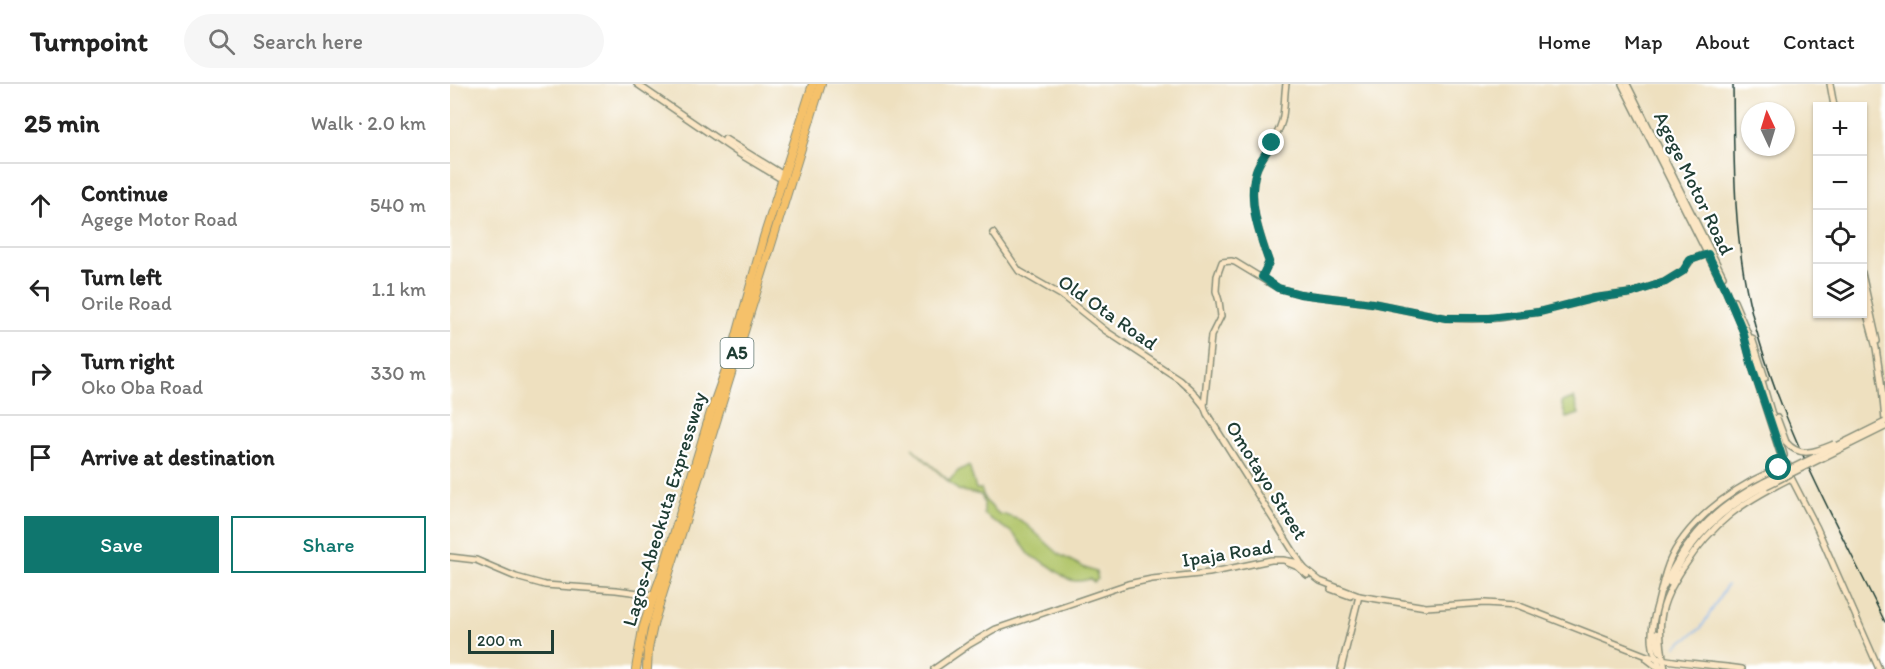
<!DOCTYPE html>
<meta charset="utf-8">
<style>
body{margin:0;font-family:Itim,sans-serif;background:#f6f6f6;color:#222}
.controls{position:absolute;right:18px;top:18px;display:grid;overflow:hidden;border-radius:0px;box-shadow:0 2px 4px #0004}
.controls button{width:54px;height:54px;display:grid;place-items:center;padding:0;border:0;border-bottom:2px solid #e0e0e0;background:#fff;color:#222;font:30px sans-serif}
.compass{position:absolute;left:1291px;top:18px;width:54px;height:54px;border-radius:50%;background:#fff;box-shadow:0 2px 4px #0004;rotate:356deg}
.scale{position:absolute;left:18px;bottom:15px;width:86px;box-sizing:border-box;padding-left:6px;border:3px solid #1f3d34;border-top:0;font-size:16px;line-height:21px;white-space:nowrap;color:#1f3d34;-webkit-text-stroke:4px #fff;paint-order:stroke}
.stop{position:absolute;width:18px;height:18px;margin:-14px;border:4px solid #0f766e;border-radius:50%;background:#fff}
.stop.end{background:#0f766e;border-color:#fff;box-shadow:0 2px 6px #0008}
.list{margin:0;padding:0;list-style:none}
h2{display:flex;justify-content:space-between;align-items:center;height:78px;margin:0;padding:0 24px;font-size:26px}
h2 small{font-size:20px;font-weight:400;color:#767676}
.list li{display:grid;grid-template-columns:39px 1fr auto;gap:18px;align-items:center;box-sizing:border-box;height:84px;padding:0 24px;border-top:2px solid #e0e0e0}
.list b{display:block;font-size:22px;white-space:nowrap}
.list p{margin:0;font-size:20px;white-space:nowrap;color:#767676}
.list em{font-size:20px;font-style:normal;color:#767676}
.actions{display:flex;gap:12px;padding:18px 24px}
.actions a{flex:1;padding:14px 0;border:2px solid #0f766e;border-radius:0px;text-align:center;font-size:21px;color:#0f766e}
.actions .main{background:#0f766e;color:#fff}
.icon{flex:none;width:33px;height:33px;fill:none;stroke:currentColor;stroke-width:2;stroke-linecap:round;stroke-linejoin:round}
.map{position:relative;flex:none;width:1435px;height:585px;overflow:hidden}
header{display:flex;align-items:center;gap:36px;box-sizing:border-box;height:84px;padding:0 30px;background:#fff;border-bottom:2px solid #e0e0e0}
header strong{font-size:28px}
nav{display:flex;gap:33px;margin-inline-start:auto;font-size:21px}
.search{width:420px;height:54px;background:#f6f6f6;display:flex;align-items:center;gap:15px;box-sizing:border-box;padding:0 21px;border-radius:33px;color:#767676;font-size:22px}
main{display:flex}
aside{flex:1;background:#fff}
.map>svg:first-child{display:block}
</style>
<header>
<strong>Turnpoint</strong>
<div class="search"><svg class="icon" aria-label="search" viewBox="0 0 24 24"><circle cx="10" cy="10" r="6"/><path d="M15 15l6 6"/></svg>Search here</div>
<nav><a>Home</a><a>Map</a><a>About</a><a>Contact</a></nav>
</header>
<main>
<aside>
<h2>25 min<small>Walk · 2.0 km</small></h2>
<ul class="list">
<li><svg class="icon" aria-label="ahead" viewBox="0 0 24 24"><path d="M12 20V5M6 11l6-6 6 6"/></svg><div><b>Continue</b><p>Agege Motor Road</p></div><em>540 m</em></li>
<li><svg class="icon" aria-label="left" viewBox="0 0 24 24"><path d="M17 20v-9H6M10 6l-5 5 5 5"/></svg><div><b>Turn left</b><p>Orile Road</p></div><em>1.1 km</em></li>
<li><svg class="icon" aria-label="right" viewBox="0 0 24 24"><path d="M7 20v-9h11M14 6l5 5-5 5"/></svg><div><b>Turn right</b><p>Oko Oba Road</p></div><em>330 m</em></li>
<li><svg class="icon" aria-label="arrive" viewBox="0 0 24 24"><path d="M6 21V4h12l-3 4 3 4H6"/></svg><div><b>Arrive at destination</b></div></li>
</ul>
<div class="actions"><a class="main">Save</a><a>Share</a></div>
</aside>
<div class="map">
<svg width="1435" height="585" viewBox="0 0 1435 585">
<rect width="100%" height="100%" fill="#fff"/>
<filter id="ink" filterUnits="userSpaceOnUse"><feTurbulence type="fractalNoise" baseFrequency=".0167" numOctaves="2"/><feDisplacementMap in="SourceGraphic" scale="12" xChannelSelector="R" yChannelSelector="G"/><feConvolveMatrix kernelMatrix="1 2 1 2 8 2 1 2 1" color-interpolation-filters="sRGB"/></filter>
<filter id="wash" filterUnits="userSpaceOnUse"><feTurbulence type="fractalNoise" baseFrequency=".008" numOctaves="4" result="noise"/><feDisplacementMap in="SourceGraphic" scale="24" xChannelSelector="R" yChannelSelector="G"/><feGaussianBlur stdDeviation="1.35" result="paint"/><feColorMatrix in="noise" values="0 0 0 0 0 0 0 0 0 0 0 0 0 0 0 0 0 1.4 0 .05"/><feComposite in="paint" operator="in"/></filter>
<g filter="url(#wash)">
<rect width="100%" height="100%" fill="#eee0bf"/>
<g fill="#b1c569" stroke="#68814e" stroke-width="1.5">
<polygon points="1124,314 1129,330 1116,334 1111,318"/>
<path d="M462 364 499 397 508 387 519 381 526 405H531L535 416 550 431 552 430 570 436 578 442 610 471 635 484 646 488 648 495 644 498 640 495C615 502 613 489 595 479 590 476 582 474 579 470 573 462 569 454 561 448 552 442 543 438 534 430V419L531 411 508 406Z"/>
</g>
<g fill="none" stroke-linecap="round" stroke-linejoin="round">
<polyline stroke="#80b3ed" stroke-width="1.5" points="1226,562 1251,544 1277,501"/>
</g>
</g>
<g filter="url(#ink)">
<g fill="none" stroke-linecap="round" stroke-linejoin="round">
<defs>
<g id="secondary">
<polyline points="187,0 288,69 333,96"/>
<polyline points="1172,0 1276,207 1293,247 1302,282 1333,378 1367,444 1429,585"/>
<polyline points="1177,0 1273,192"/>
<polyline points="1380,0 1384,22"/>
<polyline points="275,55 335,92"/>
<polyline points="543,149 569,187 611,211 656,247 729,295 742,307 754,322 757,330 850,478"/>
<polyline points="1412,189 1427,257"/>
<path d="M812 193 819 178C809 150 794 107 810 78 818 65 828 52 832 37 835 25 834 12 836 0"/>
<polyline points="1412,211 1426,264 1432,304 1435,337"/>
<polyline points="1284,217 1298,250 1334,371"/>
<polyline points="1302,254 1315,294"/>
<polyline points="754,322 761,252 771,232 769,217 766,207 767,192 772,178 781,177 785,178 828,204 850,210 922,219 996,234 1022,235 1047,234 1089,228 1145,214 1182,209 1215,198 1233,187 1241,176 1261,168"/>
<polyline points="1327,334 1336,358"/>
<polyline points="0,473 26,476 66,493 95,501 166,506 204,511"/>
<polyline points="838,479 848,483 857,491"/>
<path d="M1220 499C1239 455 1274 423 1316 402"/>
<polyline points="881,505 900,512"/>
<path d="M1212 506C1235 456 1264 423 1314 398"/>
<polyline points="1206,549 1207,561 1210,568 1212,568"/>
<polyline points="1197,575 1210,585"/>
<path d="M484 585 520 560 546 545 678 500 702 495 759 489 821 476H833L850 479 855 485 870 497 909 512 976 523 1035 519 1067 521 1197 572C1228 580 1261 580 1292 585"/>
<polyline points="891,585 909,512"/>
<path d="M1211 585C1209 578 1204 571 1203 563 1200 548 1204 532 1208 518 1212 503 1214 488 1221 474 1242 431 1294 396 1338 381"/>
<path d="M1215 585C1212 569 1209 551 1211 535 1213 516 1223 500 1233 484 1264 437 1291 419 1341 394"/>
</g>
<g id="highway">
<polyline points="186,585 193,545 200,523 213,487 261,328 283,266 314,153 363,0"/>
<path d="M197 585 198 565 204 537C261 359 314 179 371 0"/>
</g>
</defs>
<use href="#secondary" stroke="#868e7a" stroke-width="8"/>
<use href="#highway" stroke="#868e7a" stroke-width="10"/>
<use href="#secondary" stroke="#fbe6c4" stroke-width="5"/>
<use href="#highway" stroke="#f5c16b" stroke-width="8"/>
<path stroke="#1f3d34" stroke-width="1.5" d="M1283 0C1284 73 1283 146 1299 217 1325 332 1384 434 1435 538"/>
<defs>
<g id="secondary-bridge">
<path d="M1336 358C1350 375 1367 367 1384 360"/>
<polyline points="1314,398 1435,338"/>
<polyline points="1316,402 1435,343"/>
</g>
</defs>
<use href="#secondary-bridge" stroke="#868e7a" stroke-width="8" stroke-linecap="butt"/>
<use href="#secondary-bridge" stroke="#fbe6c4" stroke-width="5"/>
</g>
</g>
<g fill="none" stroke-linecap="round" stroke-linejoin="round" filter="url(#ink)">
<path stroke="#0f766e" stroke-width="8" d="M822 59C817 68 809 77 806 87 797 117 809 150 819 178L812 193 828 204 850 210 922 219 996 234H1039L1089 228 1145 214 1182 209 1215 198 1233 187 1240 176 1258 170 1276 207 1293 247 1302 282 1335 381 1329 384"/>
</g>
<g text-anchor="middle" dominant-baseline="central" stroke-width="4.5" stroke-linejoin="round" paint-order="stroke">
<rect fill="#fff" stroke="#627771" stroke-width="1.5" x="270.5" y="254" width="33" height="30" rx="4.5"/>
<g font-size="18" font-weight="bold" fill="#1f3d34">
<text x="287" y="269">A5</text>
</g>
<g font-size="20" fill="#1f3d34" stroke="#fff">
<text transform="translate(1244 99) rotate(64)">Agege Motor Road</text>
<text transform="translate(658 228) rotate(35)">Old Ota Road</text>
<text transform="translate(817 396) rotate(58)">Omotayo Street</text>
<text transform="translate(214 425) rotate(-73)">Lagos-Abeokuta Expressway</text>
<text transform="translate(777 469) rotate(-9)">Ipaja Road</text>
</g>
</g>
</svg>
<div class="controls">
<button>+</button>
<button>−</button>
<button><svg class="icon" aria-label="locate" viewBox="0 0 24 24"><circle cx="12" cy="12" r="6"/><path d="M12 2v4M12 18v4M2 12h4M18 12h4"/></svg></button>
<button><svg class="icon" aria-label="layers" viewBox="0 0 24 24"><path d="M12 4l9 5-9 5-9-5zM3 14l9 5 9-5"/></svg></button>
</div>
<svg class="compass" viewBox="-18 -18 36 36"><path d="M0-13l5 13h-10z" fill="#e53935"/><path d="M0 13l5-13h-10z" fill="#767676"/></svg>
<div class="scale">200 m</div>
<div class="stop" style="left:1329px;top:384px"></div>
<div class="stop end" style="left:822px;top:59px"></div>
</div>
</main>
